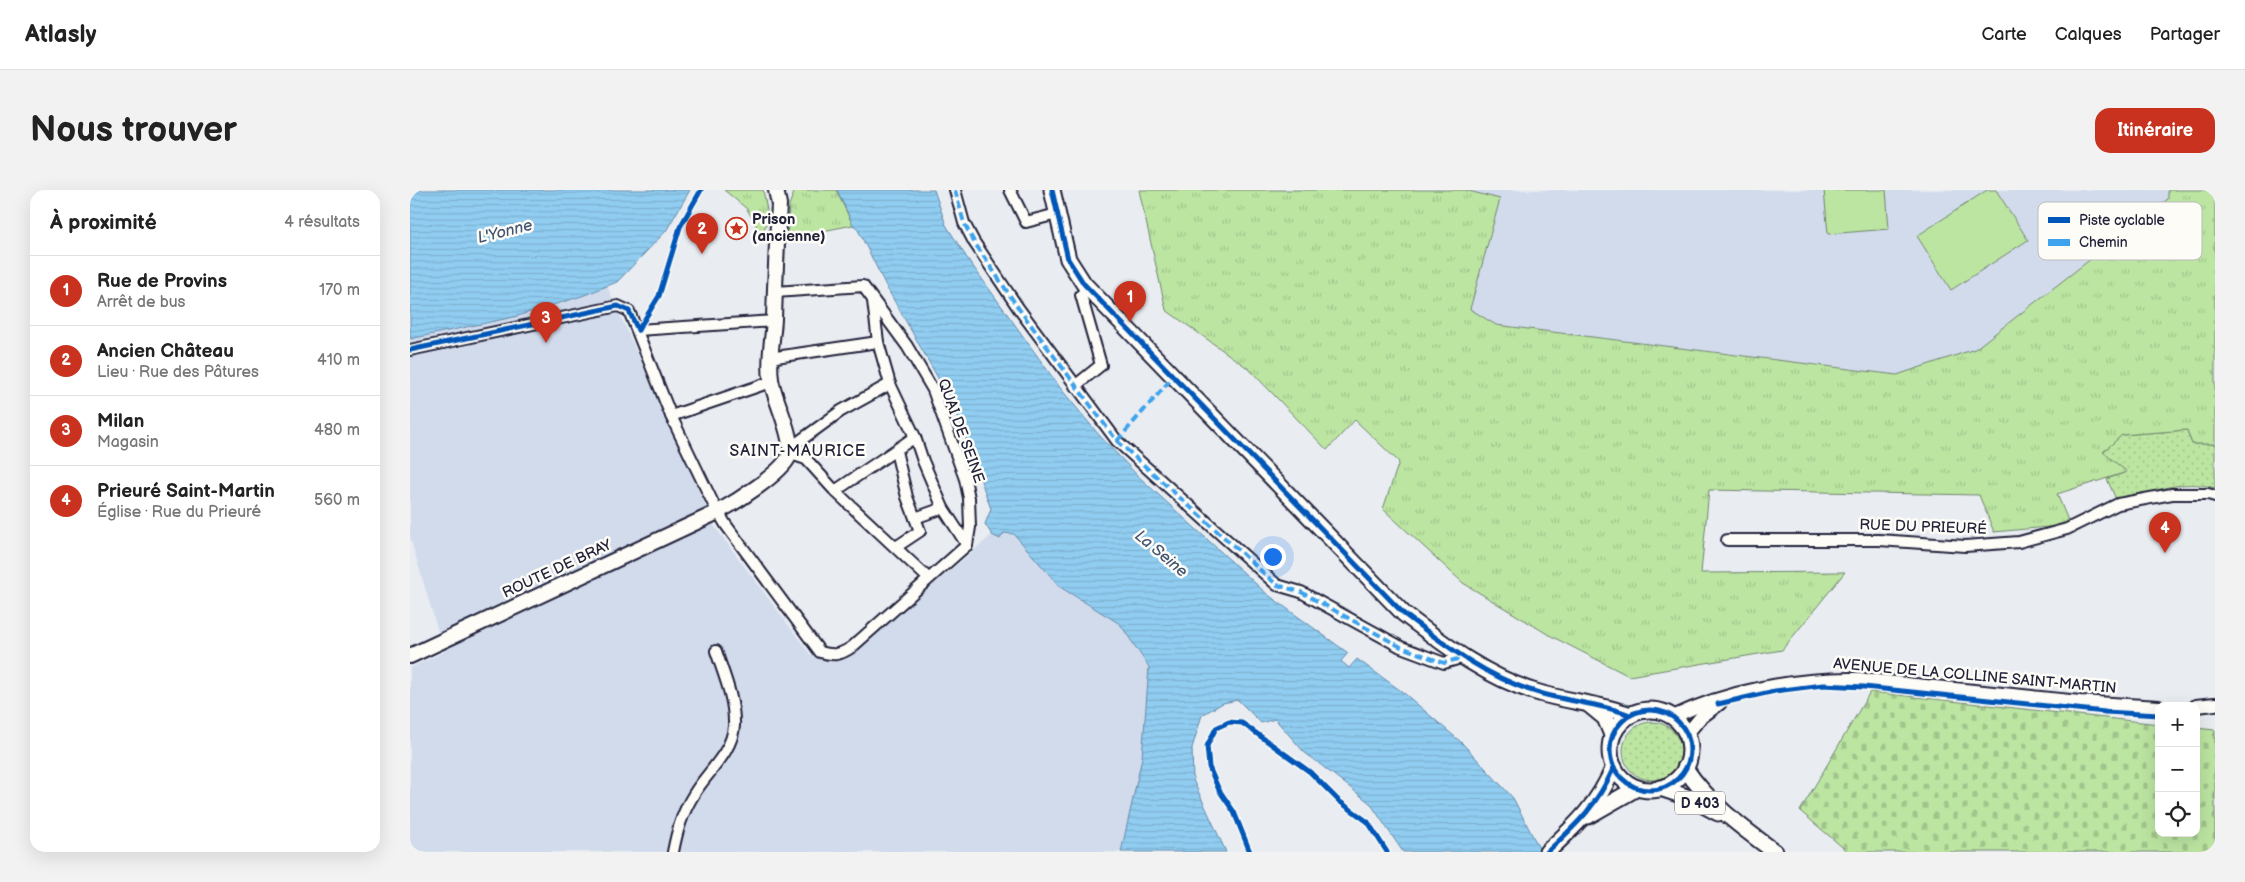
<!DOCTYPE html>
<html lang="fr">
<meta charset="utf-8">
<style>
body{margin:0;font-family:"Balsamiq Sans",sans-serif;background:#f2f2f2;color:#222}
.controls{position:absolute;right:15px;bottom:15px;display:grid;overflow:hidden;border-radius:10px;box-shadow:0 5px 20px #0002}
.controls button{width:45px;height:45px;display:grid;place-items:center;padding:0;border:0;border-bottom:1px solid #e0e0e0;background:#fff;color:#222;font:25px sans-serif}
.you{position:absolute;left:862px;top:366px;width:18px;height:18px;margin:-12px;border:4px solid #fff;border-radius:50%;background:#1a73e8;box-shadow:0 0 0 8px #1a73e833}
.badge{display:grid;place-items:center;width:32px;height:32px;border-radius:50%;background:#c8321e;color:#fff;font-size:16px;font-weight:700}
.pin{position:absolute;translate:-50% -41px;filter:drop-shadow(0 1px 2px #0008)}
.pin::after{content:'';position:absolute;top:26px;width:18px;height:15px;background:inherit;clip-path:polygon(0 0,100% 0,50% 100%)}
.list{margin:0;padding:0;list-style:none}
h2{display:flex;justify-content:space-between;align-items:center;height:65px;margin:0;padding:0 20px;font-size:21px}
h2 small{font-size:16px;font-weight:400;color:#767676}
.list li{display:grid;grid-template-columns:32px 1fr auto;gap:15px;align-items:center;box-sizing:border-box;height:70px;padding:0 20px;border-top:1px solid #e0e0e0}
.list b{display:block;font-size:19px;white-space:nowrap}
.list p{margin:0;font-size:16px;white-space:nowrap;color:#767676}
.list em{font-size:16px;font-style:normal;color:#767676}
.icon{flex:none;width:28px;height:28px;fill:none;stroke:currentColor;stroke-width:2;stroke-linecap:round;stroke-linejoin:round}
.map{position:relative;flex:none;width:1805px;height:662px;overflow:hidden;border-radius:15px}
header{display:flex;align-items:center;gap:30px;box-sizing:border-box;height:70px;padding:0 25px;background:#fff;border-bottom:1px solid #e0e0e0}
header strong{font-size:24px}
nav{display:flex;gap:28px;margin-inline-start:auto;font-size:18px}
.intro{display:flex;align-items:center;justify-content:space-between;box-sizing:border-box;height:120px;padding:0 30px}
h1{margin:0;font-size:35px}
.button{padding:12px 22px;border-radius:15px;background:#c8321e;color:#fff;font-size:18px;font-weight:700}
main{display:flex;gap:30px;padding:0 30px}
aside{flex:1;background:#fff;border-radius:15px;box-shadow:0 5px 20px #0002}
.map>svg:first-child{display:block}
</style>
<header>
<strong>Atlasly</strong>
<nav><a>Carte</a><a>Calques</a><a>Partager</a></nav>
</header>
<div class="intro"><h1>Nous trouver</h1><a class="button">Itinéraire</a></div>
<main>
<aside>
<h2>À proximité<small>4 résultats</small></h2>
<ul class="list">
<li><span class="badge">1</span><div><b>Rue de Provins</b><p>Arrêt de bus</p></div><em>170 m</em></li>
<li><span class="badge">2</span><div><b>Ancien Château</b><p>Lieu · Rue des Pâtures</p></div><em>410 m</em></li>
<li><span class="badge">3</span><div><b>Milan</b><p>Magasin</p></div><em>480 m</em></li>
<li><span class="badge">4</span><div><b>Prieuré Saint-Martin</b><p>Église · Rue du Prieuré</p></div><em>560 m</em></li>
</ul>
</aside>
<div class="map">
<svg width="1805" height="662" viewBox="0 0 1805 662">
<defs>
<pattern id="grass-dots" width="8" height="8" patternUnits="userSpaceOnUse" patternTransform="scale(1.25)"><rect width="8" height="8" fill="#bce5a1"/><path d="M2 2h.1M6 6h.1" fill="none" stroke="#a1c48c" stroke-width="1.8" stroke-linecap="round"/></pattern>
<pattern id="cemetery-stones" width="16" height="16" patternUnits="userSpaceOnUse" patternTransform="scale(1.25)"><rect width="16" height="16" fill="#bce5a1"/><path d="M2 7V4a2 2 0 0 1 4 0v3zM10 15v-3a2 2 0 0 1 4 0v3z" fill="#a1c48c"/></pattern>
<pattern id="park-tufts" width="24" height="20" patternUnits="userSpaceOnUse" patternTransform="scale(1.25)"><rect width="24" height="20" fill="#bce5a1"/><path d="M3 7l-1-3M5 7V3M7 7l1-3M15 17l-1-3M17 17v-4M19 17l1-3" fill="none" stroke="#a1c48c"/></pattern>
<pattern id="water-rules" width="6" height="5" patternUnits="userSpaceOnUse" patternTransform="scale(1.25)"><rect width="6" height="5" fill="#90cdf1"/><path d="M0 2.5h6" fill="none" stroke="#7cb0d0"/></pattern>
</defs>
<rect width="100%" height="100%" fill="#e9edf2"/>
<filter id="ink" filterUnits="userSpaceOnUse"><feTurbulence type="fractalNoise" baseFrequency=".02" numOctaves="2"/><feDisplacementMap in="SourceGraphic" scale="10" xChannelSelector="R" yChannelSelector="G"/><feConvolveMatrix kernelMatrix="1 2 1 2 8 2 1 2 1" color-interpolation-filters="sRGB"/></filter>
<g filter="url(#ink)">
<g fill="#d1dbec">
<polygon points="982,0 1758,0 1773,156 1547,192 1086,135 1061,120"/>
<polygon points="197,96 305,337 400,464 411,470 423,472 435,469 582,345 590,349 594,343 604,344 650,397 710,434 739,477 732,568 711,662 0,662 0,478 34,462 0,347 0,149 80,133 172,106"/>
</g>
<g fill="url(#grass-dots)" stroke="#6f846e">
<path d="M1777 240 1782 254H1805V298C1772 288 1739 302 1708 314L1697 289 1717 282 1692 262 1712 245Z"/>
<circle cx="1242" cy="561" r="29"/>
</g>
<polygon fill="url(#cemetery-stones)" stroke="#6f846e" points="1460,502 1749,534 1749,643 1786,643 1786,538 1805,540 1805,662 1438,662 1390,621"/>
<g fill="url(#park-tufts)" stroke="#6f846e">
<polygon points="314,0 353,0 359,30 351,44 337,19"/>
<polygon points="385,0 426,0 443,35 377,48 379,15"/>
<polygon points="729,0 1055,0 1090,9 1060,119 1086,135 1487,185 1565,159 1758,9 1758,0 1805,0 1805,254 1782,254 1777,240 1712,245 1693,262 1717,282 1647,304 1660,335 1584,342 1569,305 1299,300 1291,383 1435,382 1372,460 1219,486 1139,445 1053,393 973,319 989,272 945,230 917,260 839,179 756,120"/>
</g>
<g fill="#bce5a1" stroke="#6f846e">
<polygon points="1414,0 1476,0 1479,39 1418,44"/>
<polygon points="1577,0 1586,0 1618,50 1541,100 1507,46"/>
</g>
<g fill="url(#water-rules)" stroke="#6489a8">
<polygon points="0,0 280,0 256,41 207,92 172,106 104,127 0,149"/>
<polygon points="427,0 524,0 536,35 557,68 651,199 689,245 727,285 857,404 938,463 931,471 939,478 947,469 994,503 1052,553 1103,608 1131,662 993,662 960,613 894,562 865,529 851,533 828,510 813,513 792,525 782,558 783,590 816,662 711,662 732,568 739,477 710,434 650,397 604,344 594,343 590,349 582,345 575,334 581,319 545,218 477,98 447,38 443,35"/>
</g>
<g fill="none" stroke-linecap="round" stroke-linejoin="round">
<defs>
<g id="minor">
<polyline points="545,0 554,33 564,52 609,119 707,251 867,395 891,402 991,457 1034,473 1051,468"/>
<polyline points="600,0 616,32 647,24"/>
<polyline points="365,102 453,96 497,156 523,200 555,289 559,308 560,337 557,355"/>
<polyline points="463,111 468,152 480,194 505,247 513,271 533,318 557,355"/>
<polyline points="228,140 364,131"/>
<path d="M0 160 208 116 219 121 261 226 303 313 316 335 410 462C424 466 430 465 442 457L557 355"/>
<polyline points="359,168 468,152"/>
<polyline points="665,196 691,175 671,105 678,98"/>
<polyline points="261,226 361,192"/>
<polyline points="380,258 431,221 480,194"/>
<polyline points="486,261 497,307 510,341 486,357"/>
<polyline points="381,264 396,269 425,301 518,388"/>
<polyline points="425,301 505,247"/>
<polyline points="505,328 533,318"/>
<polyline points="1317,350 1469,350 1555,356 1609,352 1657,339 1708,314 1762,304 1798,304 1805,306"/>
<path d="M263 662C267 641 272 623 284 604 297 582 322 563 324 536 325 510 314 485 306 461"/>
</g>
<g id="tertiary">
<polyline points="1786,516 1805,514"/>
<path d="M1263 527C1317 501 1387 488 1447 489L1670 512 1749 517"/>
<polyline points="1276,545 1290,528 1310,513"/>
</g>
<path id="secondary" d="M0 466 308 322C326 312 372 283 379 266 386 251 363 207 361 189 358 168 363 149 364 129 365 90 367 52 369 14L366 0"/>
<g id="primary">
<path d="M642 0 658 69 674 94 994 424C1035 455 1076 487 1126 502 1157 512 1190 513 1220 525"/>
<polyline points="1178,514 1195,528 1202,545"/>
<circle cx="1240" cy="560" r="40"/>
<path d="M1275 578C1298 613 1331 637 1365 662"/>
<polyline points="1250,598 1280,608 1308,623"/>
<polyline points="1178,626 1227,598"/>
<path d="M1137 662C1167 634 1187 616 1204 577"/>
</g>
</defs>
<use href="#minor" stroke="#22223b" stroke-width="14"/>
<use href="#tertiary" stroke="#22223b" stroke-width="16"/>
<use href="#secondary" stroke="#22223b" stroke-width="18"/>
<use href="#primary" stroke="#22223b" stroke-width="19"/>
<use href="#minor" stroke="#fdfcf7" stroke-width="10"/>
<use href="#tertiary" stroke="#fdfcf7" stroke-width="12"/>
<use href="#secondary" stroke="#fdfcf7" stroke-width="14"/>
<use href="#primary" stroke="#fdfcf7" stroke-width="15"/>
<g stroke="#3ea2ec" stroke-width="4" stroke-dasharray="8 4" stroke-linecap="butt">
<polyline points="545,0 554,33 564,52 609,119 707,251 867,395 891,402 991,457 1034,473 1051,468"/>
<polyline points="707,251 763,187"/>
</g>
<defs>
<g id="cycleway">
<path d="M642 0 658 69 674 94 994 424C1035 455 1076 487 1126 502 1157 512 1190 513 1220 525"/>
<polyline points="228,140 249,106 270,37 291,0"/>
<polyline points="0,160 208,116 219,121 228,140"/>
<polyline points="1308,514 1365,501 1413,495 1454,497 1695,522 1749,525"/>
<circle cx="1240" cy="560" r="40"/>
<polyline points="840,662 824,622 809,600 799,577 797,556 806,538 819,532 832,533 900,582 929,611 958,632 977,662"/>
<path d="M1137 662C1167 634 1187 616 1204 577"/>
</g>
</defs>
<use href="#cycleway" stroke="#fdfcf7" stroke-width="8"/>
<use href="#cycleway" stroke="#0057b8" stroke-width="5"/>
</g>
</g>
<defs>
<symbol id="sight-ring" viewBox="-11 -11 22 22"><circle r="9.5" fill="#fdfcf7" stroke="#c8321e" stroke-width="1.5"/><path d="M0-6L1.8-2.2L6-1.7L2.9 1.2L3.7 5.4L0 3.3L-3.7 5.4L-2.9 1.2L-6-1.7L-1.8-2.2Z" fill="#c8321e"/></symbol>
</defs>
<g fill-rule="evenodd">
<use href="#sight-ring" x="314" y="26" width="25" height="25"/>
</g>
<g text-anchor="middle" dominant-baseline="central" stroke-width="5" stroke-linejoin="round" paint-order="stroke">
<rect fill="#fdfcf7" stroke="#646373" stroke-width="1" x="1265" y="601.5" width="50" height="23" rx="4"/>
<g font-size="14" font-weight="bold" fill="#22223b">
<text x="1290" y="613">D 403</text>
</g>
<g font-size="15" font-weight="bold" fill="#22223b" stroke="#fdfcf7" text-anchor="start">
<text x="342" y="29">Prison<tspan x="342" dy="17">(ancienne)</tspan></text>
</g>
<g font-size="15" fill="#22223b" stroke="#fdfcf7">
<text transform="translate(551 241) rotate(70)">QUAI DE SEINE</text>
<text transform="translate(1513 337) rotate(2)">RUE DU PRIEURÉ</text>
<text transform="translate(147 379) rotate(-25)">ROUTE DE BRAY</text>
<text transform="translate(1565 486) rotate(5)">AVENUE DE LA COLLINE SAINT-MARTIN</text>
</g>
<g font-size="16" font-style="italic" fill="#435572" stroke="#fdfcf7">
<text transform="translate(95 42) rotate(-14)">L'Yonne</text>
<text transform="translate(751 364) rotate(40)">La Seine</text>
</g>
<g font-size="16" letter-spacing="1" fill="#22223b" stroke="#fdfcf7">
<text x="388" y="261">SAINT-MAURICE</text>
</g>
</g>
<rect x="1628" y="12" width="164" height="58" rx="8" fill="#fdfcf7" stroke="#bbbbbf" stroke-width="1"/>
<rect x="1638" y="27" width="22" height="6" fill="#0057b8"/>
<rect x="1638" y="49" width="22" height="7" fill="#3ea2ec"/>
<g font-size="14" fill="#22223b">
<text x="1669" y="35">Piste cyclable</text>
<text x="1669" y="57">Chemin</text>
</g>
</svg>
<div class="controls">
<button>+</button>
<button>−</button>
<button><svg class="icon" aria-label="locate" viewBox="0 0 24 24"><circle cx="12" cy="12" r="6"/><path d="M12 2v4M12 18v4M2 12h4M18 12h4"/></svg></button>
</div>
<div class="you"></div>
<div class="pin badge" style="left:720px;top:132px">1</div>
<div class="pin badge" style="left:292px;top:64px">2</div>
<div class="pin badge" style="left:136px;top:153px">3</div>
<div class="pin badge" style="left:1755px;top:363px">4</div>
</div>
</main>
